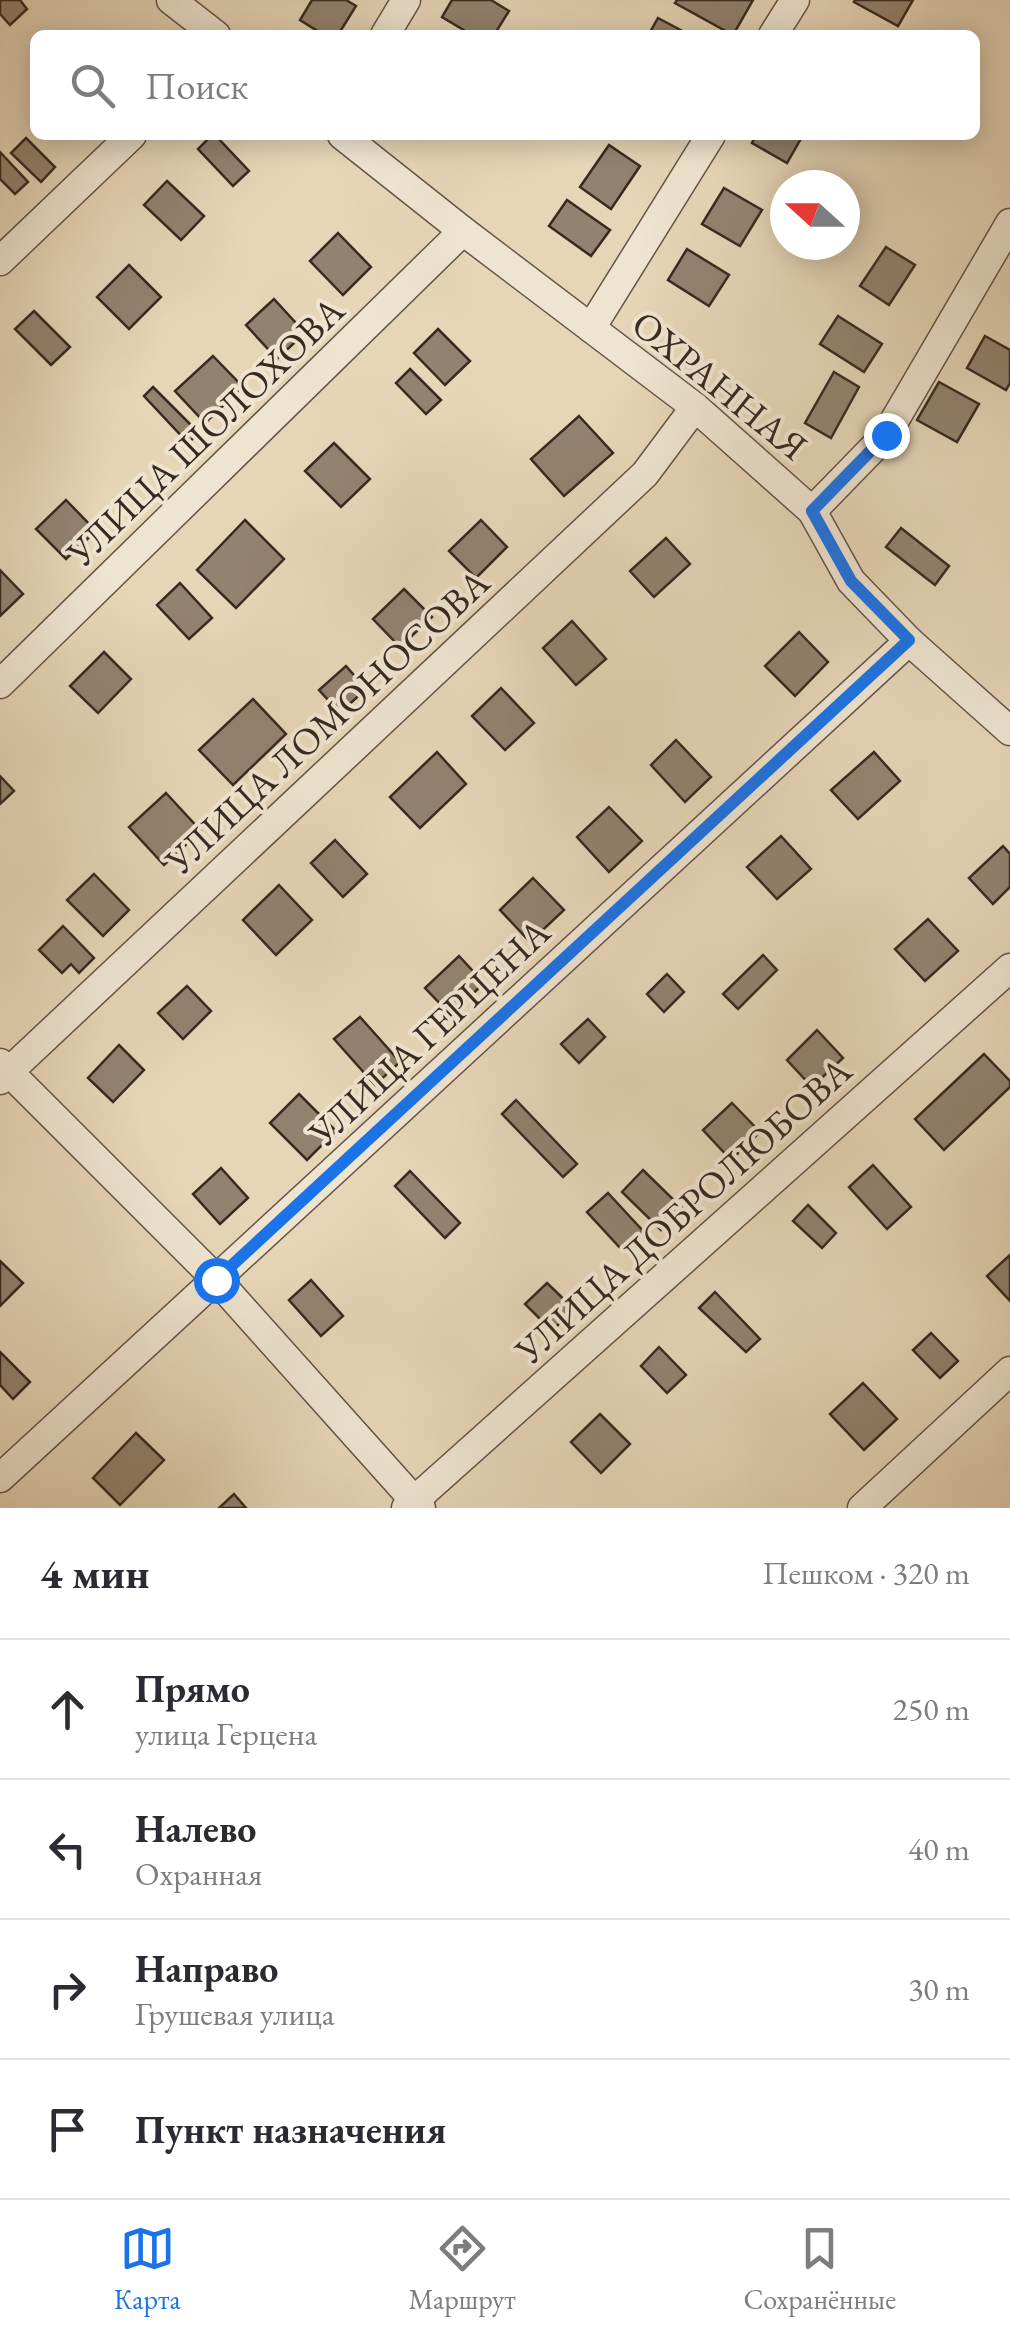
<!DOCTYPE html>
<html lang="ru">
<meta charset="utf-8">
<style>
body{margin:0;font-family:"EB Garamond",serif;background:#f7f7f7;color:#2b2b33}
.compass{position:absolute;left:770px;top:170px;width:90px;height:90px;border-radius:50%;background:#fff;box-shadow:0 5px 25px #0003;rotate:291deg}
.stop{position:absolute;width:30px;height:30px;margin:-22px;border:8px solid #1a73e8;border-radius:50%;background:#fff}
.stop.end{background:#1a73e8;border-color:#fff;box-shadow:0 2px 10px #0008}
.list{margin:0;padding:0;list-style:none}
h2{display:flex;justify-content:space-between;align-items:center;height:130px;margin:0;padding:0 40px;font-size:42px}
h2 small{font-size:32px;font-weight:400;color:#7c7c81}
.list li{display:grid;grid-template-columns:65px 1fr auto;gap:30px;align-items:center;box-sizing:border-box;height:140px;padding:0 40px;border-top:2px solid #e1e1e2}
.list b{display:block;font-size:38px;white-space:nowrap}
.list p{margin:0;font-size:32px;white-space:nowrap;color:#7c7c81}
.list em{font-size:32px;font-style:normal;color:#7c7c81}
.icon{flex:none;width:55px;height:55px;fill:none;stroke:currentColor;stroke-width:2;stroke-linecap:round;stroke-linejoin:round}
.map{position:relative;flex:none;width:1010px;height:1508px;overflow:hidden}
.search{position:absolute;background:#fff;box-shadow:0 5px 25px #0003;left:30px;right:30px;top:30px;height:110px;display:flex;align-items:center;gap:25px;box-sizing:border-box;padding:0 35px;border-radius:15px;color:#7c7c81;font-size:38px}
.sheet{height:690px;background:#fff}
nav{display:flex;justify-content:space-around;align-items:center;box-sizing:border-box;height:140px;border-top:2px solid #e1e1e2;background:#fff;font-size:28px;color:#7c7c81}
nav a{display:grid;justify-items:center;gap:5px}
nav .on{color:#1a73e8}
.map>svg:first-child{display:block}
</style>
<div class="map">
<svg width="1010" height="1508" viewBox="0 0 1010 1508">
<rect width="100%" height="100%" fill="#e6d5b7"/>
<filter id="stains"><feTurbulence type="fractalNoise" baseFrequency=".002" numOctaves="4"/><feColorMatrix values="0 0 0 0 .2 0 0 0 0 .09 0 0 0 0 .02 0 0 0 .5 -.17"/></filter>
<radialGradient id="worn" r=".72"><stop offset=".6" stop-color="#630" stop-opacity="0"/><stop offset="1" stop-color="#630" stop-opacity=".3"/></radialGradient>
<g fill="#93826f" stroke="#392920" stroke-width="2.5">
<polygon points="0,0 20,0 27,9 10,25 0,14"/>
<polygon points="312,0 346,0 356,6 338,35 324,35 300,20"/>
<polygon points="452,0 491,0 509,11 494,35 472,35 442,17"/>
<polygon points="677,0 753,0 733,35 675,3"/>
<polygon points="855,0 913,0 898,26 854,2"/>
<polygon points="658,18 690,35 649,34"/>
<polygon points="212,135 215,135 249,171 233,186 198,149"/>
<polygon points="756,135 803,135 787,163 752,143"/>
<polygon points="26,138 55,167 41,182 11,153"/>
<polygon points="609,145 640,166 611,209 580,187"/>
<polygon points="0,152 28,182 15,194 0,179"/>
<polygon points="167,181 204,216 181,240 144,205"/>
<polygon points="724,188 762,210 740,246 702,224"/>
<polygon points="567,200 610,230 591,256 549,226"/>
<polygon points="338,233 371,267 343,295 310,261"/>
<polygon points="886,247 915,265 889,305 860,286"/>
<polygon points="687,249 729,275 709,306 668,280"/>
<polygon points="129,265 161,297 129,329 97,297"/>
<polygon points="274,299 305,333 277,359 246,325"/>
<polygon points="34,311 70,347 51,365 15,329"/>
<polygon points="838,316 882,344 864,372 820,344"/>
<polygon points="438,329 470,361 445,385 414,353"/>
<polygon points="985,336 1010,350 1010,383 1006,390 967,368"/>
<polygon points="213,356 243,387 205,423 175,391"/>
<polygon points="410,369 441,400 426,414 396,383"/>
<polygon points="834,372 859,387 831,438 805,423"/>
<polygon points="939,382 979,404 957,442 917,420"/>
<polygon points="153,387 199,433 188,443 144,396"/>
<polygon points="579,416 613,453 564,496 531,459"/>
<polygon points="334,443 370,479 341,507 305,471"/>
<polygon points="66,500 96,531 66,559 36,529"/>
<polygon points="245,520 284,559 236,608 197,570"/>
<polygon points="481,520 507,547 476,578 449,551"/>
<polygon points="901,528 949,566 935,585 886,547"/>
<polygon points="666,538 690,564 654,597 630,571"/>
<polygon points="0,570 23,594 0,616"/>
<polygon points="180,583 212,618 189,639 157,605"/>
<polygon points="404,589 432,617 400,647 373,619"/>
<polygon points="572,621 606,659 576,685 543,648"/>
<polygon points="799,632 828,662 795,696 765,666"/>
<polygon points="104,652 131,679 98,713 70,686"/>
<polygon points="346,666 366,689 340,713 319,690"/>
<polygon points="501,688 534,723 505,750 472,716"/>
<polygon points="253,699 286,734 233,785 199,750"/>
<polygon points="676,740 711,777 685,802 651,765"/>
<polygon points="437,752 466,784 420,828 390,797"/>
<polygon points="874,752 900,781 858,819 831,790"/>
<polygon points="0,776 14,791 0,804"/>
<polygon points="166,793 201,831 164,865 129,827"/>
<polygon points="609,807 642,841 609,872 577,837"/>
<polygon points="781,836 811,869 777,899 747,867"/>
<polygon points="335,840 367,874 343,897 311,863"/>
<polygon points="1003,846 1010,854 1010,887 993,904 969,878"/>
<polygon points="94,874 129,910 103,936 67,900"/>
<polygon points="533,878 564,910 530,942 500,910"/>
<polygon points="279,885 312,920 276,955 243,920"/>
<polygon points="928,919 958,951 925,981 895,949"/>
<polygon points="63,926 94,958 79,973 71,964 62,973 39,950"/>
<polygon points="763,955 777,970 738,1009 723,994"/>
<polygon points="459,956 484,983 451,1015 425,988"/>
<polygon points="667,974 684,992 664,1012 647,994"/>
<polygon points="187,986 211,1011 183,1039 158,1013"/>
<polygon points="360,1017 400,1062 375,1085 334,1039"/>
<polygon points="588,1019 605,1037 579,1063 561,1044"/>
<polygon points="817,1030 843,1058 812,1087 787,1060"/>
<polygon points="119,1045 144,1070 113,1102 88,1078"/>
<polygon points="984,1054 1010,1081 1010,1087 944,1150 915,1119"/>
<polygon points="299,1094 336,1131 307,1160 270,1123"/>
<polygon points="516,1100 577,1164 563,1177 502,1114"/>
<polygon points="732,1103 760,1132 731,1160 703,1130"/>
<polygon points="873,1165 911,1207 887,1229 849,1187"/>
<polygon points="221,1168 248,1198 220,1224 193,1194"/>
<polygon points="643,1170 682,1208 661,1230 622,1192"/>
<polygon points="410,1171 460,1223 445,1238 395,1186"/>
<polygon points="608,1193 643,1231 622,1250 587,1212"/>
<polygon points="808,1205 836,1233 822,1248 793,1221"/>
<polygon points="1010,1255 1010,1301 987,1276"/>
<polygon points="0,1261 23,1283 0,1306"/>
<polygon points="311,1280 343,1316 321,1336 289,1300"/>
<polygon points="547,1283 574,1309 552,1331 525,1304"/>
<polygon points="715,1292 760,1339 746,1352 699,1308"/>
<polygon points="931,1333 958,1361 940,1378 913,1350"/>
<polygon points="659,1347 686,1375 667,1393 641,1366"/>
<polygon points="0,1352 30,1382 13,1399 0,1385"/>
<polygon points="863,1383 897,1419 864,1450 830,1414"/>
<polygon points="600,1414 630,1444 601,1473 571,1442"/>
<polygon points="136,1433 164,1460 120,1505 93,1478"/>
<polygon points="234,1494 246,1508 219,1508"/>
</g>
<g fill="none" stroke-linecap="round" stroke-linejoin="round">
<defs>
<g id="street">
<polyline points="171,0 216,35"/>
<polyline points="385,35 406,0"/>
<polyline points="773,35 795,0"/>
<polyline points="342,135 463,231 695,407 812,511 851,581 909,641 1010,731"/>
<polyline points="0,261 132,135"/>
<polyline points="591,328 711,135"/>
<polyline points="812,511 886,435 1010,223"/>
<polyline points="0,684 463,231"/>
<polyline points="0,1063 216,1279 421,1508"/>
<polyline points="0,1080 645,474 695,407"/>
<polyline points="0,1478 909,641"/>
<polyline points="406,1508 1010,968"/>
<polyline points="862,1508 1010,1371"/>
</g>
</defs>
<use href="#street" stroke="#645446" stroke-width="31"/>
<use href="#street" stroke="#efe4d0" stroke-width="28"/>
</g>
<g fill="none" stroke-linecap="round" stroke-linejoin="round">
<polyline stroke="#1a73e8" stroke-width="12" points="216,1280 909,640 851,581 812,511 886,435"/>
</g>
<g text-anchor="middle" dominant-baseline="central" stroke-width="8" stroke-linejoin="round" paint-order="stroke">
<g font-size="38" fill="#392920" stroke="#efe4d0">
<text transform="translate(720 385) rotate(39)">ОХРАННАЯ</text>
<text transform="translate(205 431) rotate(-44)">УЛИЦА ШОЛОХОВА</text>
<text transform="translate(327 721) rotate(-43)">УЛИЦА ЛОМОНОСОВА</text>
<text transform="translate(429 1032) rotate(-43)">УЛИЦА ГЕРЦЕНА</text>
<text transform="translate(683 1210) rotate(-42)">УЛИЦА ДОБРОЛЮБОВА</text>
</g>
</g>
<rect width="100%" height="100%" filter="url(#stains)"/>
<rect width="100%" height="100%" fill="url(#worn)"/>
</svg>
<svg class="compass" viewBox="-18 -18 36 36"><path d="M0-13l5 13h-10z" fill="#e53935"/><path d="M0 13l5-13h-10z" fill="#7c7c81"/></svg>
<div class="stop" style="left:216px;top:1280px"></div>
<div class="stop end" style="left:886px;top:435px"></div>
<div class="search"><svg class="icon" aria-label="search" viewBox="0 0 24 24"><circle cx="10" cy="10" r="6"/><path d="M15 15l6 6"/></svg>Поиск</div>
</div>
<section class="sheet">
<h2>4 мин<small>Пешком · 320 m</small></h2>
<ul class="list">
<li><svg class="icon" aria-label="ahead" viewBox="0 0 24 24"><path d="M12 20V5M6 11l6-6 6 6"/></svg><div><b>Прямо</b><p>улица Герцена</p></div><em>250 m</em></li>
<li><svg class="icon" aria-label="left" viewBox="0 0 24 24"><path d="M17 20v-9H6M10 6l-5 5 5 5"/></svg><div><b>Налево</b><p>Охранная</p></div><em>40 m</em></li>
<li><svg class="icon" aria-label="right" viewBox="0 0 24 24"><path d="M7 20v-9h11M14 6l5 5-5 5"/></svg><div><b>Направо</b><p>Грушевая улица</p></div><em>30 m</em></li>
<li><svg class="icon" aria-label="arrive" viewBox="0 0 24 24"><path d="M6 21V4h12l-3 4 3 4H6"/></svg><div><b>Пункт назначения</b></div></li>
</ul>
</section>
<nav>
<a class="on"><svg class="icon" aria-label="map" viewBox="0 0 24 24"><path d="M3 6l6-2 6 2 6-2v14l-6 2-6-2-6 2zM9 4v14M15 6v14"/></svg>Карта</a>
<a><svg class="icon" aria-label="directions" viewBox="0 0 24 24"><path d="M12 3l9 9-9 9-9-9zM9 14v-3h6M13 9l2 2-2 2"/></svg>Маршрут</a>
<a><svg class="icon" aria-label="saved" viewBox="0 0 24 24"><path d="M7 4h10v16l-5-4-5 4z"/></svg>Сохранённые</a>
</nav>
